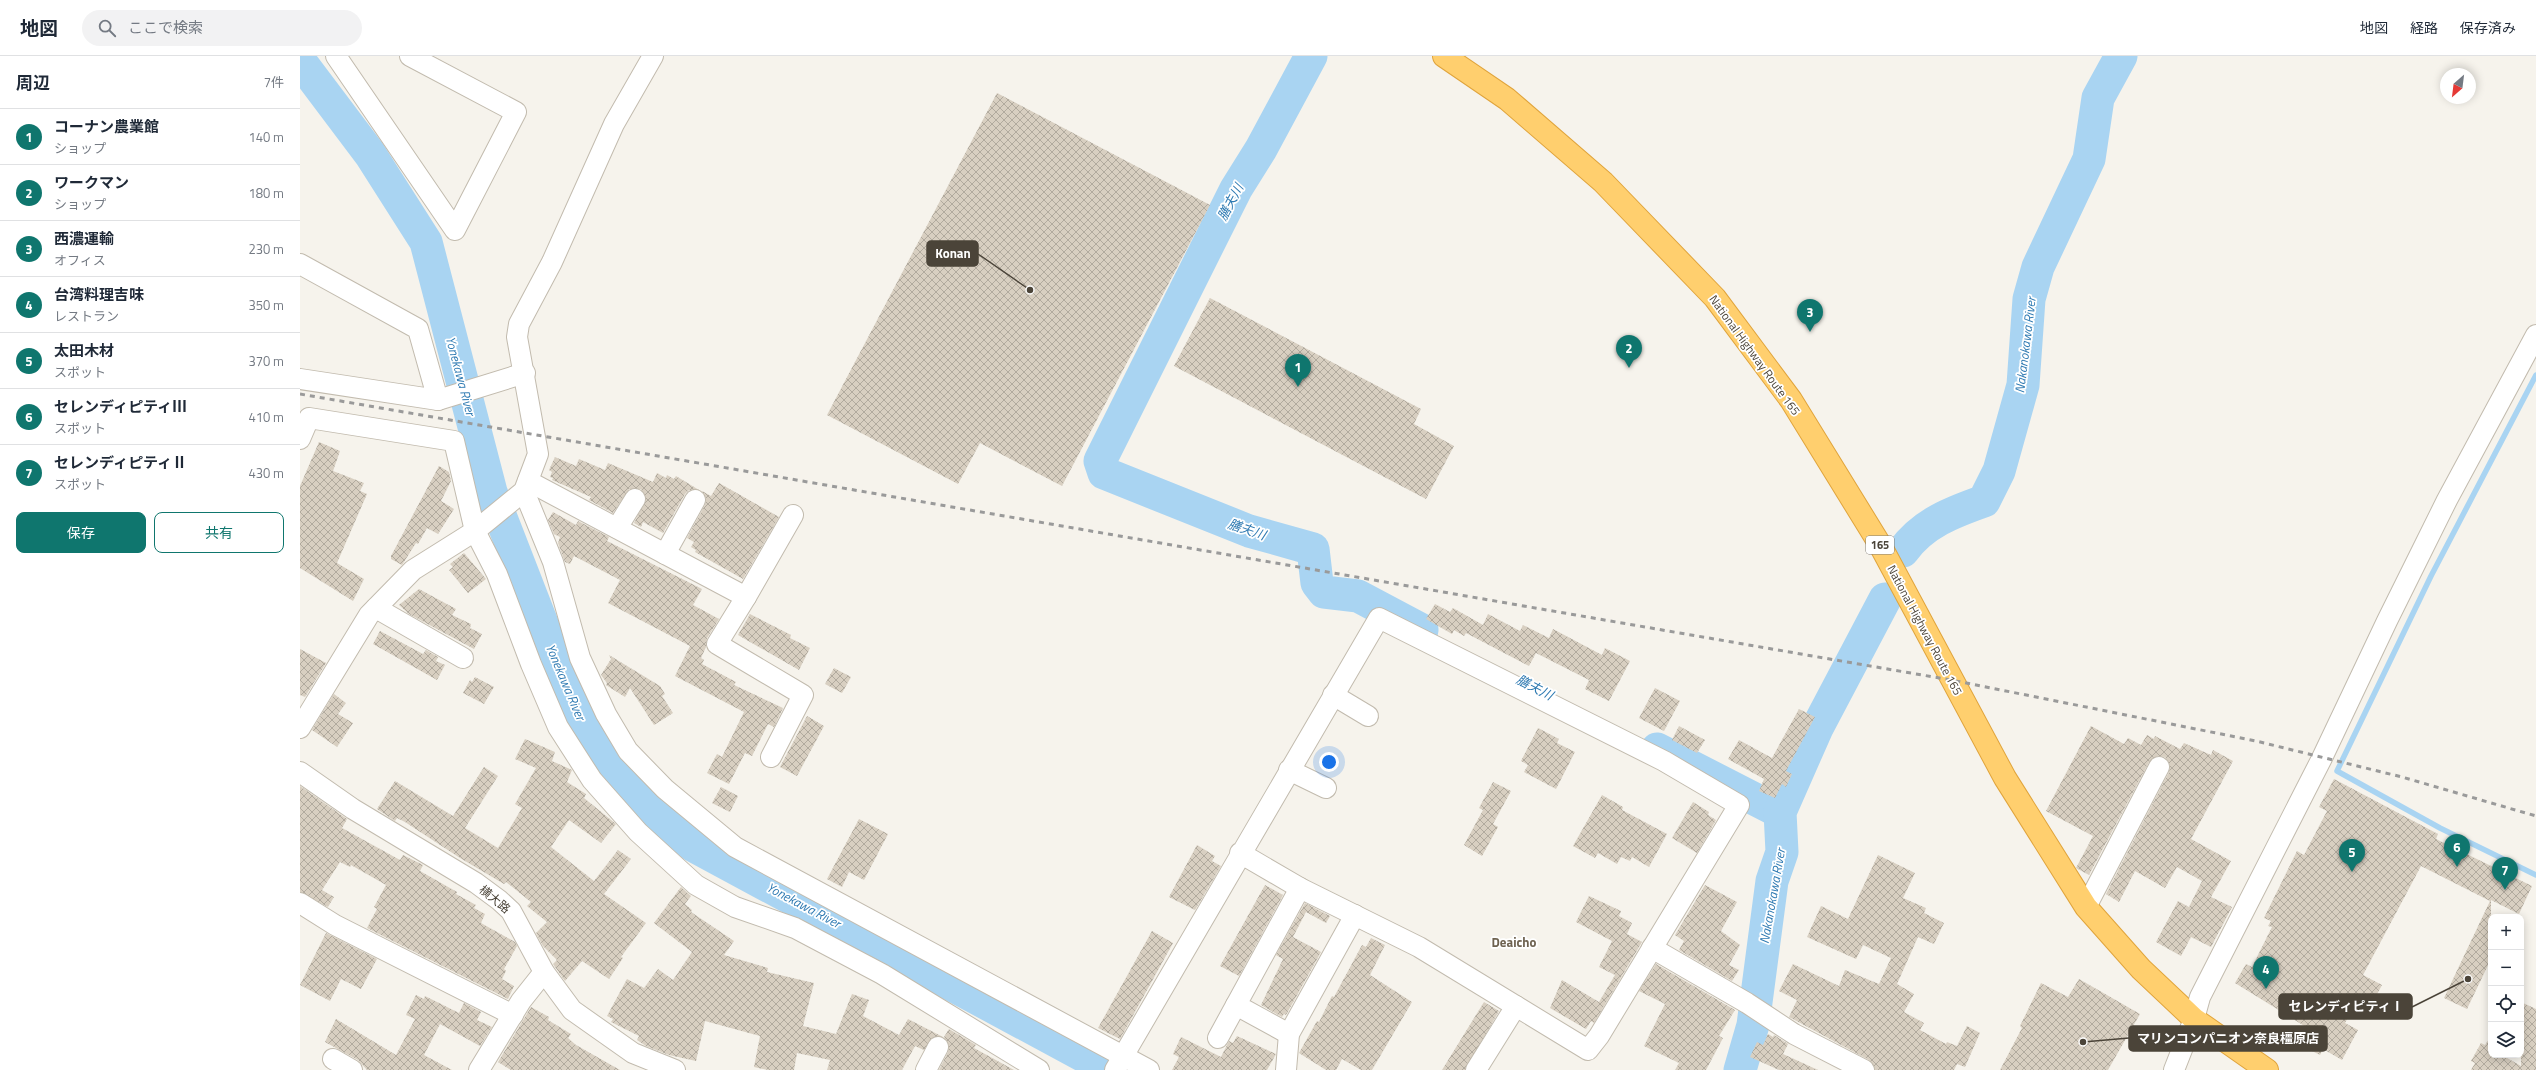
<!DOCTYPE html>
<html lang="ja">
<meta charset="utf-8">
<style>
body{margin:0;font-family:"Titillium Web","Noto Sans JP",sans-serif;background:#f2f2f3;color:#1f2937}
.controls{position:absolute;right:12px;bottom:12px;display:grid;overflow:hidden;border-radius:8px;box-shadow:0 2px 10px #0003}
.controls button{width:36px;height:36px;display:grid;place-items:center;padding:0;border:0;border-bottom:1px solid #e0e1e3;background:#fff;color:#1f2937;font:20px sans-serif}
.compass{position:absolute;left:2140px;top:12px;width:36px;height:36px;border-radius:50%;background:#fff;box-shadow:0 2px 10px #0003;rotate:208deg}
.you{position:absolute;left:1029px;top:706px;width:14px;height:14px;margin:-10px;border:3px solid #fff;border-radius:50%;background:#1a73e8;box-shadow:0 0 0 6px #1a73e833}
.badge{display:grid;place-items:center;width:26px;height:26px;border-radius:50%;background:#0f766e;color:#fff;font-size:13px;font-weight:700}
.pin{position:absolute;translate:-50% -33px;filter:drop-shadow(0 1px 2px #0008)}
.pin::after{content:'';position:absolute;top:21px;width:14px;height:12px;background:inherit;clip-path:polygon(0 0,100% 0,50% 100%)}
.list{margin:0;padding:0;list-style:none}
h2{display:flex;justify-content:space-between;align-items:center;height:52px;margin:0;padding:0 16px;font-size:17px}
h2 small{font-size:13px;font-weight:400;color:#747a83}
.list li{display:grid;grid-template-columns:26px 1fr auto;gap:12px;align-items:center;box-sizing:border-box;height:56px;padding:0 16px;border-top:1px solid #e0e1e3}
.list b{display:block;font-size:15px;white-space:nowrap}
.list p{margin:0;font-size:13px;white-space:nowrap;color:#747a83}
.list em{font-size:13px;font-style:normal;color:#747a83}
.actions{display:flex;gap:8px;padding:12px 16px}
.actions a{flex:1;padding:9px 0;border:1px solid #0f766e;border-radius:8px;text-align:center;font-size:14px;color:#0f766e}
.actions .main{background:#0f766e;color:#fff}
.icon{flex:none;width:22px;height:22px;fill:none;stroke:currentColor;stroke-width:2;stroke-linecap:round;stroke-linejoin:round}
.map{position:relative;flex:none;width:2236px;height:1014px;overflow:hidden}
header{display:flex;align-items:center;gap:24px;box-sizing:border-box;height:56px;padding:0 20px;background:#fff;border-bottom:1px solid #e0e1e3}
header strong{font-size:19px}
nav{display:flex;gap:22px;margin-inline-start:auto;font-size:14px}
.search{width:280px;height:36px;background:#f2f2f3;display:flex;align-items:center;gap:10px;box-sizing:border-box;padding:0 14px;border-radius:22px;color:#747a83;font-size:15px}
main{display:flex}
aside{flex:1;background:#fff}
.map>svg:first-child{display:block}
</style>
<header>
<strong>地図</strong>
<div class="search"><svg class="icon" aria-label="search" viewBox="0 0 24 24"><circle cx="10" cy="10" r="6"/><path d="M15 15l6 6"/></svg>ここで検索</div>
<nav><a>地図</a><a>経路</a><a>保存済み</a></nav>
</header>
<main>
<aside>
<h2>周辺<small>7件</small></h2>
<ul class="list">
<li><span class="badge">1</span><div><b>コーナン農業館</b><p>ショップ</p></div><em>140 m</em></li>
<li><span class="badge">2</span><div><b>ワークマン</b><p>ショップ</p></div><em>180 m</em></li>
<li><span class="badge">3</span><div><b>西濃運輸</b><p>オフィス</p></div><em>230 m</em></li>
<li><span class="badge">4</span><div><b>台湾料理吉味</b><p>レストラン</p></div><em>350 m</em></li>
<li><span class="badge">5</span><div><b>太田木材</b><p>スポット</p></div><em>370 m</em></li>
<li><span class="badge">6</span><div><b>セレンディピティⅢ</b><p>スポット</p></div><em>410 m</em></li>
<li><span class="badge">7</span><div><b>セレンディピティⅡ</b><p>スポット</p></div><em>430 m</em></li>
</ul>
<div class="actions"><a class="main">保存</a><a>共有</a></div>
</aside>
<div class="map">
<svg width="2236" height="1014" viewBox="0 0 2236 1014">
<defs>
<pattern id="building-cross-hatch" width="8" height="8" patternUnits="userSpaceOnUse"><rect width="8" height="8" fill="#d8cfc1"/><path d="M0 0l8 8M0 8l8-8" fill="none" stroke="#b1aa9e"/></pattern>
</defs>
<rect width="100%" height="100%" fill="#f6f3ec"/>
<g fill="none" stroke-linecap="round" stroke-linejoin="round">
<polyline stroke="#a9d4f2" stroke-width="5.5" points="2236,319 2131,520 2037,715 2140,772 2236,819"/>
<g stroke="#a9d4f2" stroke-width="33">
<polyline points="1011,0 961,93 936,133 800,405 804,417 949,475 1013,493 1017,527 1024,536 1058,540 1122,574"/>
<polyline points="0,5 70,98 126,186 191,436 278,660 326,728 350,755 394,790 810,1014"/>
<path d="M1603 495C1623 467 1653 456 1684 445L1699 415 1723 329 1729 243 1738 211 1789 103 1798 42 1821 0"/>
<polyline points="1357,693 1480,756"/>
<polyline points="1440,1014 1453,969 1472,825 1482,796 1480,756 1517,672 1585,543"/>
</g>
</g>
<g fill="url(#building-cross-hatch)">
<polygon points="697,37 910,149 762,430 680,387 658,428 527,359"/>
<polygon points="910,242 1121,353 1114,368 1154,390 1126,443 874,310"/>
<polygon points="19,386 40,395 33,415 64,427 60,435 67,438 37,507 64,523 53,545 0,512 0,430"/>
<polygon points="255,401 276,410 279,403 305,414 308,407 353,426 357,417 366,422 367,419 374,423 376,420 399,434 389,434 385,438 363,477 343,466 341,471 334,467 346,444 341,433 329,433 313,457 289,444 291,441 252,424 253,422 250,421 252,416 249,414"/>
<polygon points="139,410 149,416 151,425 141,445 154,453 138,478 127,472 118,488 116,487 102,509 91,503 91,500"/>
<polygon points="419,427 479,461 443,523 395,496 396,494 391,491 394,486 387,482 405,449 406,443 402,435 411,440"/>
<polygon points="253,456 276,469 278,465 309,481 307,485 402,533 393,549 419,563 407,582 406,591 401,602 404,604 402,608 436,626 434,629 483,652 474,671 468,668 452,700 445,697 429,728 407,717 417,698 422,701 444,656 375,620 390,590 308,547 320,524 274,500 270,508 265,506 258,487 260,481 254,478 248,464"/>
<polygon points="164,497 186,523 168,537 149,514 153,511 150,508"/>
<polygon points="119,533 156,553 152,559 171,568 170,572 182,578 174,593 109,558 99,549"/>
<polygon points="1135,548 1150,556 1153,552 1183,569 1188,558 1220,575 1223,569 1249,582 1253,573 1302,599 1305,592 1330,605 1309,645 1285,633 1289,624 1236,597 1229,610 1166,577 1164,580 1154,574 1152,578 1126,563"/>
<polygon points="450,558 491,579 490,582 510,592 499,614 438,579"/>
<polygon points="80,575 123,598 126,594 138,601 136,605 145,609 137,624 73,588"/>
<polygon points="0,593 26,607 5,641 0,639"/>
<polygon points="309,599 360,630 365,638 362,640 373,657 354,669 330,632 325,641 306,629 307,627 301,619 311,603"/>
<polygon points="534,612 551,621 542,637 525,628"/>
<polygon points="175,621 194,631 184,648 163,637 170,624 172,626"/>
<polygon points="1355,632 1380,645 1364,675 1339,662"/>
<polygon points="34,638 46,647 38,658 53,667 37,691 12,674"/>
<polygon points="1499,653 1515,661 1486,715 1492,718 1486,731 1482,728 1475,742 1459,735 1464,723 1428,703 1439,684 1472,702"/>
<polygon points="507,660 524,670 497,720 480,711"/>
<polygon points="1379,670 1405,684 1397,697 1372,684"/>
<polygon points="1791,670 1824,688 1828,682 1841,689 1847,679 1854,683 1855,680 1880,693 1884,687 1911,699 1913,694 1933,705 1891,783 1931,805 1911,841 1932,851 1911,891 1891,881 1881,900 1856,886 1878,845 1889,851 1902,825 1877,811 1865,832 1835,815 1819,846 1806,838 1869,716 1870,710 1865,701 1858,700 1849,706 1789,819 1776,812 1793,780 1746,755"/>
<polygon points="1238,672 1259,683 1257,687 1275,696 1256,733 1224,716 1228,709 1221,705"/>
<polygon points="225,683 255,696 252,705 272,714 267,726 286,738 284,742 316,768 301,787 269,764 251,791 294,825 318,794 331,803 304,838 346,867 321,901 323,902 309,923 282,905 265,925 253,908 257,904 243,890 236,877 247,866 227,850 231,846 206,826 204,828 160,802 105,766 97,762 95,765 77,753 95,725 153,760 184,711 198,720 165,772 198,792 222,752 215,748 236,712 215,703"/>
<polygon points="2034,723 2138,778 2136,783 2232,830 2219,858 2191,844 2191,903 2167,953 2144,942 2190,845 2121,810 2063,919 2082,929 2074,944 2061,937 2045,967 2058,974 2042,1004 2023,993 2020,999 1998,988 2006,971 1935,927 1946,908 1952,911 1972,871 1968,870 1971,865 1964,862 1997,795 2004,799 2027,755 2019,751"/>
<polygon points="1193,726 1211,735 1193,768 1198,771 1182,800 1164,789 1183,754 1179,752"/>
<polygon points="0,730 47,763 42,772 100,804 103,799 123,809 120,815 157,836 156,838 176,849 174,852 185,858 181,867 215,886 217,890 204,913 206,915 202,923 214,930 208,943 67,872 77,853 74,851 86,829 51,809 50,811 40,806 22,834 34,841 28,851 0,836"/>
<polygon points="421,731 438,740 430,756 412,747"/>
<polygon points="1302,739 1323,751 1322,754 1367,778 1349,811 1332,801 1330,805 1321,801 1317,808 1298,797 1295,802 1273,790"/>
<polygon points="1393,746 1409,756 1408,759 1416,764 1397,797 1372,782"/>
<polygon points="559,763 588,778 564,824 549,816 542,831 527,823"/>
<polygon points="897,789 915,800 912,805 921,810 895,854 869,841"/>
<polygon points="1578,799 1615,817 1603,842 1626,852 1624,857 1644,867 1634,888 1618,881 1597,928 1614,938 1604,956 1624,967 1620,974 1646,988 1647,986 1657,990 1667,970 1680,977 1665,1011 1657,1008 1654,1014 1575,1014 1569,1004 1489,961 1497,944 1479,935 1493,908 1539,930 1545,914 1579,928 1591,902 1563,889 1556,903 1507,881 1521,850 1548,863"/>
<polygon points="965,829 983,839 939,920 920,910"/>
<polygon points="1405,829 1437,846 1421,875 1440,889 1429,909 1439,914 1432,925 1379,894 1384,885 1375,879"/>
<polygon points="381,831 391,840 385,848 392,854 391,856 434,885 424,899 468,912 467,916 514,927 503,970 536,978 552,938 569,944 563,960 599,979 608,963 643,981 632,982 624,994 615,990 602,1014 527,1014 530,1004 497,997 494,1014 468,1014 454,1011 460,980 405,965 396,1005 369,999 346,990 337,984 339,980 311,966 313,963 307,960 327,923 344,932 358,913 373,924 392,896 354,867"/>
<polygon points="1289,840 1321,855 1319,860 1332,867 1327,878 1342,886 1294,967 1291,965 1286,973 1250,952 1262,924 1299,946 1315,919 1299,911 1312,885 1276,866"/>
<polygon points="1005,847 1030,860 1026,867 1006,856 993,881 1021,896 986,959 984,958 982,961 961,949 983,903 976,899"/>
<polygon points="852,875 873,887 820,983 798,972"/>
<polygon points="26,877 77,903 61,933 41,923 30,945 0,929"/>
<polygon points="1071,882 1085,889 1070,919 1112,946 1072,1014 1061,1014 1042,1003 1036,1014 1026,1014 999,997 1017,965 1019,966 1032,940 1034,941 1062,889 1066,891"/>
<polygon points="1356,908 1435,954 1419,980 1423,982 1406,1014 1375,1014 1379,1007 1344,990 1365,948 1339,935"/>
<polygon points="1779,923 1840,958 1808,1014 1700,1014 1722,972 1720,970 1741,927 1768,941"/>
<polygon points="116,939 124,943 125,940 159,957 164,947 181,956 177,964 192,971 180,990 140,968 124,999 152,1014 67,1014 58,1004 25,986 36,963 96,999 115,963 106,959"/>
<polygon points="1184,946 1199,955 1165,1014 1142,1014"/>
<polygon points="2221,946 2236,953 2236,1014 2171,1014 2175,1007 2171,1005 2181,987 2185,989 2191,980 2191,999 2202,999 2221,1010"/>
<polygon points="231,951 249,961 248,964 271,978 268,982 276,989 320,1014 211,1014 198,1006"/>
<polygon points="649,973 676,989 674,992 714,1014 639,1014 648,996 649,990 644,981"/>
<polygon points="1468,978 1473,981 1474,979 1488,988 1483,998 1518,1014 1479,1014 1450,1001 1457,986 1463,989"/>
<polygon points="937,980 976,998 967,1014 872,1014 879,1001 873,998 881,981 921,1001 929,985 933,987"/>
</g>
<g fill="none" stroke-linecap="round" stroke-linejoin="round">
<defs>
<g id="minor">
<polyline points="36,0 155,174 216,56 110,0"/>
<polyline points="0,208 118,273 138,344 0,323"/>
<polyline points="138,344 225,317"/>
<polyline points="0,383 9,362 154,385 175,475 197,518 231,608 258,671 292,724 338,776 396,829 435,851 495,872 582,918 739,1014"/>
<polyline points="228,425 446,541 417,588 503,639 471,701"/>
<polyline points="224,435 253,506 280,602 306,658 328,695 365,733 435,791 849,1014"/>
<polyline points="317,472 335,443"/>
<polyline points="365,498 395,444"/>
<polyline points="446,541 493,459"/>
<polyline points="76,552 163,602"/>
<polyline points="1033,639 1068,660"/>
<polyline points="0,672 69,559 113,514 175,475 224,435 238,398 217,281 219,268 252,206 314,68 353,0"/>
<polyline points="989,714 1026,732"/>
<polyline points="0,716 53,753 176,827 199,844 211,855 244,916 272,954 333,997 375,1014"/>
<polyline points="0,847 35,869 213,959"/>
<polyline points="1786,851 1859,711"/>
<polyline points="1352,892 1447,947 1494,978 1564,1014"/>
<polyline points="989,978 936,949 1000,832"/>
<polyline points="918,982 936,949"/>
<polyline points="33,1003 52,1014"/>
<polyline points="179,1014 221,945 244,916"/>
<polyline points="626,1014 638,991"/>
<polyline points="815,1014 1079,562 1364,705 1439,749 1299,980 1288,994 1119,891 1000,832 940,797"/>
<polyline points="986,1014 989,978 1055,859"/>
<polyline points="1176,1014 1216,950"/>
<polyline points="1874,1014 1894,963 1900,941 2022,702 2087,565 2147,444 2236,279"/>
</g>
<polyline id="highway" points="1144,0 1207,43 1303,126 1415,242 1491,344 1579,487 1705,722 1786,851 1841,913 1894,963 1967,1014"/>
</defs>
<use href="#minor" stroke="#c2bbae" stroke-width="22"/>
<use href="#highway" stroke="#e0a43c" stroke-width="24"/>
<use href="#minor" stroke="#fff" stroke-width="20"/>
<use href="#highway" stroke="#ffcf6e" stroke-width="22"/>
<polyline stroke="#9a9a9a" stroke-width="3" stroke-dasharray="5 5" stroke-linecap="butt" points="0,338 1651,624 1956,685 2102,721 2236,760"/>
</g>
<g text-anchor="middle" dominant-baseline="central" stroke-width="3.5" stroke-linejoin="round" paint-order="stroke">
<rect fill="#fff" stroke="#817c74" stroke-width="1" x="1566" y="480" width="28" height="18" rx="3"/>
<g font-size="11" font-weight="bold" fill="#4b4439">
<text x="1580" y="489">165</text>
</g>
<g font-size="12" fill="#4b4439" stroke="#fff">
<text transform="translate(1455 299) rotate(54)">National Highway Route 165</text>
<text transform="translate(1625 574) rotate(62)">National Highway Route 165</text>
<text transform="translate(195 843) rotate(40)">横大路</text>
</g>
<g font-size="13" font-style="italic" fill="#2e7ab2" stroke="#fff">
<text transform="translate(930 146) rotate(-62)">膳夫川</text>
<text transform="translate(1725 289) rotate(-83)">Nakanokawa River</text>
<text transform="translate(161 320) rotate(75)">Yonekawa River</text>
<text transform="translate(947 473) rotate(19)">膳夫川</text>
<text transform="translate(266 626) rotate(67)">Yonekawa River</text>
<text transform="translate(1235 631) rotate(27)">膳夫川</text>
<text transform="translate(1472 840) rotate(-80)">Nakanokawa River</text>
<text transform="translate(504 849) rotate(28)">Yonekawa River</text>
</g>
<g font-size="13" font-weight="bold" fill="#6e6250" stroke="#fff">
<text x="1214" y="886">Deaicho</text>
</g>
</g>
<path fill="none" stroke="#4b4439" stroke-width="1.5" d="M730 234L678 198M2168 923L2112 951M1783 986L1829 982"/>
<g fill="#4b4439" stroke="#fff" stroke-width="1.5">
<circle cx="730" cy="234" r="4"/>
<circle cx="2168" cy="923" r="4"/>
<circle cx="1783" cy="986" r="4"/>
</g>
<g fill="#4b4439" stroke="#4b4439" stroke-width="1.5">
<rect x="627" y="185" width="51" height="25" rx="4"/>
<rect x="1979" y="938" width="133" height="25" rx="4"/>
<rect x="1829" y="970" width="198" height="25" rx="4"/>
</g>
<g font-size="13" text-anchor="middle" font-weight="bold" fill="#fff">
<text x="653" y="202">Konan</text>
<text x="2046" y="955">セレンディピティⅠ</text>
<text x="1928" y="987">マリンコンパニオン奈良橿原店</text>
</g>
</svg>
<div class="controls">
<button>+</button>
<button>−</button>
<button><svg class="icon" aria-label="locate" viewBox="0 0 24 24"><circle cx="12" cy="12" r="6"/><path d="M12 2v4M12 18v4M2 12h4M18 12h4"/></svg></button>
<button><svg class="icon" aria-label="layers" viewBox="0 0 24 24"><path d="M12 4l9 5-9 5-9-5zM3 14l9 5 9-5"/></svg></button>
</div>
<svg class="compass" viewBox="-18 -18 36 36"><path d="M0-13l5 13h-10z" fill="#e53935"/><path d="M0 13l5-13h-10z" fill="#747a83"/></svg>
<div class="you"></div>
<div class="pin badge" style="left:998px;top:331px">1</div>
<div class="pin badge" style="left:1329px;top:312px">2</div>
<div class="pin badge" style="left:1510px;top:276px">3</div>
<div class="pin badge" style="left:1966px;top:933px">4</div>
<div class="pin badge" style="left:2052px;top:816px">5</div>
<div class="pin badge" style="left:2157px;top:811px">6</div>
<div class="pin badge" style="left:2205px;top:834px">7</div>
</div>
</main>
